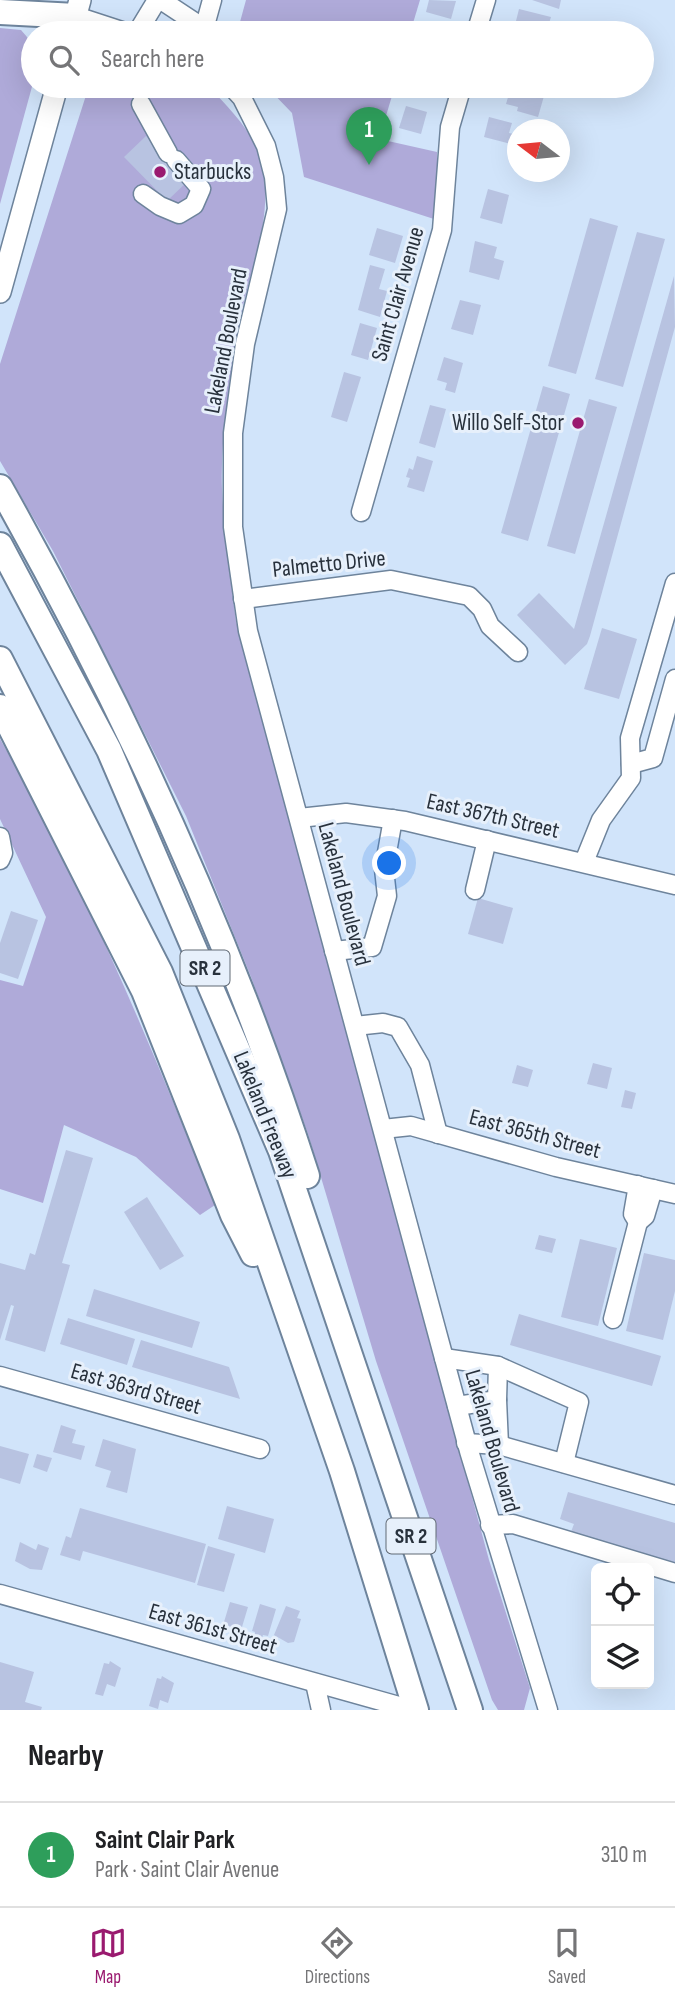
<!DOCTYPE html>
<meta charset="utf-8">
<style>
body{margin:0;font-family:"Sofia Sans Condensed",sans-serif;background:#f2f2f2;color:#202124}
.controls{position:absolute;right:21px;bottom:21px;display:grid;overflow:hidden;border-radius:10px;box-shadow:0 7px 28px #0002}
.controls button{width:63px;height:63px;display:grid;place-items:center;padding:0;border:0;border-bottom:2px solid #e0e0e0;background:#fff;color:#202124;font:35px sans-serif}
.compass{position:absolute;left:507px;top:119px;width:63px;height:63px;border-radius:50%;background:#fff;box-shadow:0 7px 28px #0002;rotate:286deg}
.you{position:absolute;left:390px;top:864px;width:24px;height:24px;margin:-18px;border:5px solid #fff;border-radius:50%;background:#1a73e8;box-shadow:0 0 0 10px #1a73e833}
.badge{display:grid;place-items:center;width:46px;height:46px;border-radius:50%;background:#9a1a6f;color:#fff;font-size:23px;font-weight:700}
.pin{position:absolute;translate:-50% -58px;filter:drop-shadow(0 2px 4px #0008)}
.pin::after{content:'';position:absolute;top:37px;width:24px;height:21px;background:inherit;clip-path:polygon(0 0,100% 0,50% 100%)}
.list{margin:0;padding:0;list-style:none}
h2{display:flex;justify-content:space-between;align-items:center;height:91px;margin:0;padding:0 28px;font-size:30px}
h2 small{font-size:23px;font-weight:400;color:#757577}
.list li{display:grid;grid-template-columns:46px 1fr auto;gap:21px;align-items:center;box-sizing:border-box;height:105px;padding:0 28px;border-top:2px solid #e0e0e0}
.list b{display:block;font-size:26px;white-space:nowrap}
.list p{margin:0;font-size:23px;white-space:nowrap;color:#757577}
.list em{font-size:23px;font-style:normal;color:#757577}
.icon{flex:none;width:38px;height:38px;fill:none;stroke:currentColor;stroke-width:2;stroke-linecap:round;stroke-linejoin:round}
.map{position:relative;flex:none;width:675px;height:1710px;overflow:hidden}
.search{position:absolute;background:#fff;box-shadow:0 7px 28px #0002;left:21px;right:21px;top:21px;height:77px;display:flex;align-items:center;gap:18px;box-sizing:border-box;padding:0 24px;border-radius:38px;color:#757577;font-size:26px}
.sheet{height:196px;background:#fff}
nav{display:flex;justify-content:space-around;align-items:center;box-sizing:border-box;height:98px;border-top:2px solid #e0e0e0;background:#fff;font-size:19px;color:#757577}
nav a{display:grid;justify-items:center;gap:4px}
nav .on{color:#9a1a6f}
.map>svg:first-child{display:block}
</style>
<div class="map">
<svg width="675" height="1710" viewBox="0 0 675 1710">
<rect width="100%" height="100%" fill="#d1e4fa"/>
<g fill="#afaad9">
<polygon points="246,0 420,0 410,33 237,33"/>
<polygon points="0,28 21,30 33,44 33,83 0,204"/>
<path d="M89 86H208C231 110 260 138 264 174 271 228 248 273 239 325 231 379 220 434 222 489 224 533 230 577 236 621L489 1560 530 1688 524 1710H498L492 1700 376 1361 308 1134 251 977 186 816 53 551 0 461V364Z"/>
<polygon points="266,86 395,86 379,139 437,152 437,220 304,177 292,113"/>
<path d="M0 739C86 887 151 1046 215 1205L200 1215 136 1157 64 1125 43 1203 0 1189V980L23 986 46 917 0 819Z"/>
</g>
<g fill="#b8c3e1">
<polygon points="429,0 456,1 451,19 426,12"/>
<polygon points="532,0 561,0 559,9"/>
<polygon points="519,9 551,17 546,33 515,25"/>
<polygon points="511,87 544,96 538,117 517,111 518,107 506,104"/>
<polygon points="406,106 427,112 421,134 399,128"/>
<polygon points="489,117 512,123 509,133 514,134 511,144 484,137"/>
<polygon points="146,136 189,180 167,201 124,157"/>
<polygon points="488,189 509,195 502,224 480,218"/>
<polygon points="590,218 618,226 576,374 548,366"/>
<polygon points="377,228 403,236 395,263 369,255"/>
<polygon points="637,232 665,239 623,387 595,379"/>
<polygon points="475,241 497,247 494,258 504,261 499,280 469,272"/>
<polygon points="370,265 385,269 379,289 387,291 380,317 358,310"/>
<polygon points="674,276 675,327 590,636 587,644 565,665 517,615 539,593 574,629"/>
<polygon points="460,300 481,305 473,335 451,329"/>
<polygon points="360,323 377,328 368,360 351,355"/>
<polygon points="444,357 463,363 455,393 445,390 447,383 437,380"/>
<polygon points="344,372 361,377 347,422 331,417"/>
<polygon points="543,386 570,394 528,541 501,533"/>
<polygon points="589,399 617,407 575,554 547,546"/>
<polygon points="430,405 446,409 435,448 419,443"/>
<polygon points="417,456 433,461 424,492 407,487 410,478 406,477 409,468 413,470"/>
<polygon points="602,628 637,639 619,699 584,689"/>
<polygon points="478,898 513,908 503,944 468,934"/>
<polygon points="11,911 38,920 18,979 0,973 0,943"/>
<polygon points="593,1063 612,1068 607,1089 587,1084"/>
<polygon points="517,1065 533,1070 528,1087 512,1083"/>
<polygon points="625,1090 636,1093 632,1109 621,1107"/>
<polygon points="66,1150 93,1158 62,1263 70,1265 45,1352 5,1340 14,1306 11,1305 0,1340 0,1263 25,1270 30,1253 35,1255"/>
<polygon points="147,1197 184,1256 160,1270 124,1212"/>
<polygon points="539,1235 556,1239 552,1253 535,1249"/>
<polygon points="580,1239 617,1248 598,1326 561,1317"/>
<polygon points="644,1253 675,1260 675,1291 663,1340 626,1331"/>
<polygon points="94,1289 200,1322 192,1348 86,1316"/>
<polygon points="519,1314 661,1356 652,1386 510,1345"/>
<polygon points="68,1318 135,1339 127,1365 60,1344"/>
<polygon points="141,1340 229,1367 240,1399 132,1367"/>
<polygon points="61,1425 76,1430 72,1443 85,1446 81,1460 53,1452"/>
<polygon points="103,1439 136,1449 127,1493 106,1487 111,1471 95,1466"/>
<polygon points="0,1446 29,1454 20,1484 0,1478"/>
<polygon points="37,1454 52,1458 47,1472 33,1467"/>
<polygon points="568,1492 675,1523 675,1568 569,1537 574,1524 560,1519"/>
<polygon points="227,1506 274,1519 265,1553 218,1539"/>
<polygon points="80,1508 206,1544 195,1583 83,1551 80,1561 60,1555 66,1536 71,1538"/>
<polygon points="20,1542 36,1550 38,1544 49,1548 42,1570 30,1569 15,1561"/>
<polygon points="208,1546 235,1554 224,1592 197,1585"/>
<polygon points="230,1602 248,1607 242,1627 236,1625 234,1630 224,1622"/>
<polygon points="260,1604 276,1609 268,1636 263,1635 262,1638 254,1636 255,1632 252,1631"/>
<polygon points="286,1606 300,1611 297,1618 301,1619 294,1642 288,1643 274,1635"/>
<polygon points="110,1661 121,1668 115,1687 107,1684 103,1696 95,1694 104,1663 109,1664"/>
<polygon points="0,1662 34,1672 25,1702 42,1707 41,1710 0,1710"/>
<polygon points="162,1676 174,1683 168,1703 160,1700 158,1709 149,1706 157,1678 161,1679"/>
</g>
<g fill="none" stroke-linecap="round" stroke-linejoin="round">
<defs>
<g id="minor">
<polyline points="161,0 211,33"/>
<polyline points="76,16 128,33"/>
<polyline points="204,29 212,0"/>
<polyline points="137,33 157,0"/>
<polyline points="476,33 486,0"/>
<polyline points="231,86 242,98 266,146 274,177 277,209 245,344 233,433 233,527 248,631 469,1451 548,1710"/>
<polyline points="141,104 168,153"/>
<polyline points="143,194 160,206 179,214 194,205 201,189 176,160"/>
<polyline points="361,512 442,230 450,127 462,86"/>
<polyline points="243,599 391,580 469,596 482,609 490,626 518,652"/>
<polyline points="631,764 653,758 675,679"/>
<polyline points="299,818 346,813 405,821 675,885"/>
<polyline points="0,837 3,853 0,860"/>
<polyline points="584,862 601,820 631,778 630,738 675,583"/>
<polyline points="475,890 487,840"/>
<polyline points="334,951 372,947 387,896 384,869 393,819"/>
<polyline points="355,1026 383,1023 398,1027 420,1065 438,1134"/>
<polyline points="383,1129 411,1126 556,1167 675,1194"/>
<polyline points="638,1185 633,1214 638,1222 645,1216 653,1189"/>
<polyline points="613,1319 638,1222"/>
<polyline points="444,1358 498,1366 579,1402 564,1463"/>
<polyline points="0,1376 260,1449"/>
<polyline points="497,1400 499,1445"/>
<polyline points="457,1406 497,1400 498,1366"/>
<polyline points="466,1443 499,1445 675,1495"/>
<polyline points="490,1525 513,1524 675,1573"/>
<polyline points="0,1594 413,1710"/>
<polyline points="315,1683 321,1710"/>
</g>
<g id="major">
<polyline points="71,33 80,0"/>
<polyline points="0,292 57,86"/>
</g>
<g id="highway">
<polyline points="0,12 76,16"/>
<path d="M0 487C124 707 230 935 307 1176"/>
<polyline points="0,545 109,750 281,1151 470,1710"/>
<polyline points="0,659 160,972 227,1139 342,1471 416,1710"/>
<polyline points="0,707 144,991 233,1215 253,1254"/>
</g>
</defs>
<use href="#minor" stroke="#6e849c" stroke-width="21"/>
<use href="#major" stroke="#6e849c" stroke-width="24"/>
<use href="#highway" stroke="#6e849c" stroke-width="28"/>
<use href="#minor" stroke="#fff" stroke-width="18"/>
<use href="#major" stroke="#fff" stroke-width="21"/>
<use href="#highway" stroke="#fff" stroke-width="24"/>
</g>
<g fill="#9a1a6f" stroke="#e7f0fb" stroke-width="2.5">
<circle cx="160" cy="172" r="7"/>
<circle cx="578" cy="423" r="7"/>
</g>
<g text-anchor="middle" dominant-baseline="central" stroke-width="6" stroke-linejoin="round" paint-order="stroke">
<g fill="#e7f0fb" stroke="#616a75" stroke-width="2">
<rect x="180.5" y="950.5" width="49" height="35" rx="5"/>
<rect x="386.5" y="1518.5" width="49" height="35" rx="5"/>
</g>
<g font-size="21" font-weight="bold" fill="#28313c">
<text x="205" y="968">SR 2</text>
<text x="411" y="1536">SR 2</text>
</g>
<g font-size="23" fill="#28313c" stroke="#e7f0fb" text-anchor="start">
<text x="174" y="172">Starbucks</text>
<text x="564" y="423" text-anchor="end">Willo Self-Stor</text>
</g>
<g font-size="23" fill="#28313c" stroke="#e7f0fb">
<text transform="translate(398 294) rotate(-74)">Saint Clair Avenue</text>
<text transform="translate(226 341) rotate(-79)">Lakeland Boulevard</text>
<text transform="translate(329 564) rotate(-6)">Palmetto Drive</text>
<text transform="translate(493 816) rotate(13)">East 367th Street</text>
<text transform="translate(344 894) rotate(75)">Lakeland Boulevard</text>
<text transform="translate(265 1115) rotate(68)">Lakeland Freeway</text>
<text transform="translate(535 1134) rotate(15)">East 365th Street</text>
<text transform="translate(136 1389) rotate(16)">East 363rd Street</text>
<text transform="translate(492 1441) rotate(74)">Lakeland Boulevard</text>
<text transform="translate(213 1629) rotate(16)">East 361st Street</text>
</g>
</g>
</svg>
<div class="controls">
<button><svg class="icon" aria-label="locate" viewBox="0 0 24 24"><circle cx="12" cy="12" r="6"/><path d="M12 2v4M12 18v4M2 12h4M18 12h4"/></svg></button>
<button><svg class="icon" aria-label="layers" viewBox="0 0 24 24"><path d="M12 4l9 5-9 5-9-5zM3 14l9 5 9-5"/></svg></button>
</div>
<svg class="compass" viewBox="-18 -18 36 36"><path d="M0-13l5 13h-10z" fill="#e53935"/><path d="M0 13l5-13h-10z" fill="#757577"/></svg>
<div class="you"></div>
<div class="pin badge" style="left:369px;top:165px;background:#2e9e5b">1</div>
<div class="search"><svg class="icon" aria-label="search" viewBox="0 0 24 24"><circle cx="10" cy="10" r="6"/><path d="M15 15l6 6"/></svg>Search here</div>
</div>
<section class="sheet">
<h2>Nearby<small></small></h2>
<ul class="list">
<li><span class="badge" style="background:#2e9e5b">1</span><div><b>Saint Clair Park</b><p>Park · Saint Clair Avenue</p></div><em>310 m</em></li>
</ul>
</section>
<nav>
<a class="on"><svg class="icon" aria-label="map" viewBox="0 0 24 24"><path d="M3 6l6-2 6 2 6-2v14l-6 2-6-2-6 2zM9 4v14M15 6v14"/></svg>Map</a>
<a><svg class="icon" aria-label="directions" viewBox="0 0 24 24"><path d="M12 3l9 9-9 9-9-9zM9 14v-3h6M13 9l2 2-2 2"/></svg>Directions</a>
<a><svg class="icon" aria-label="saved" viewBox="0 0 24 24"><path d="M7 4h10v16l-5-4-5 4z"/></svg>Saved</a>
</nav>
